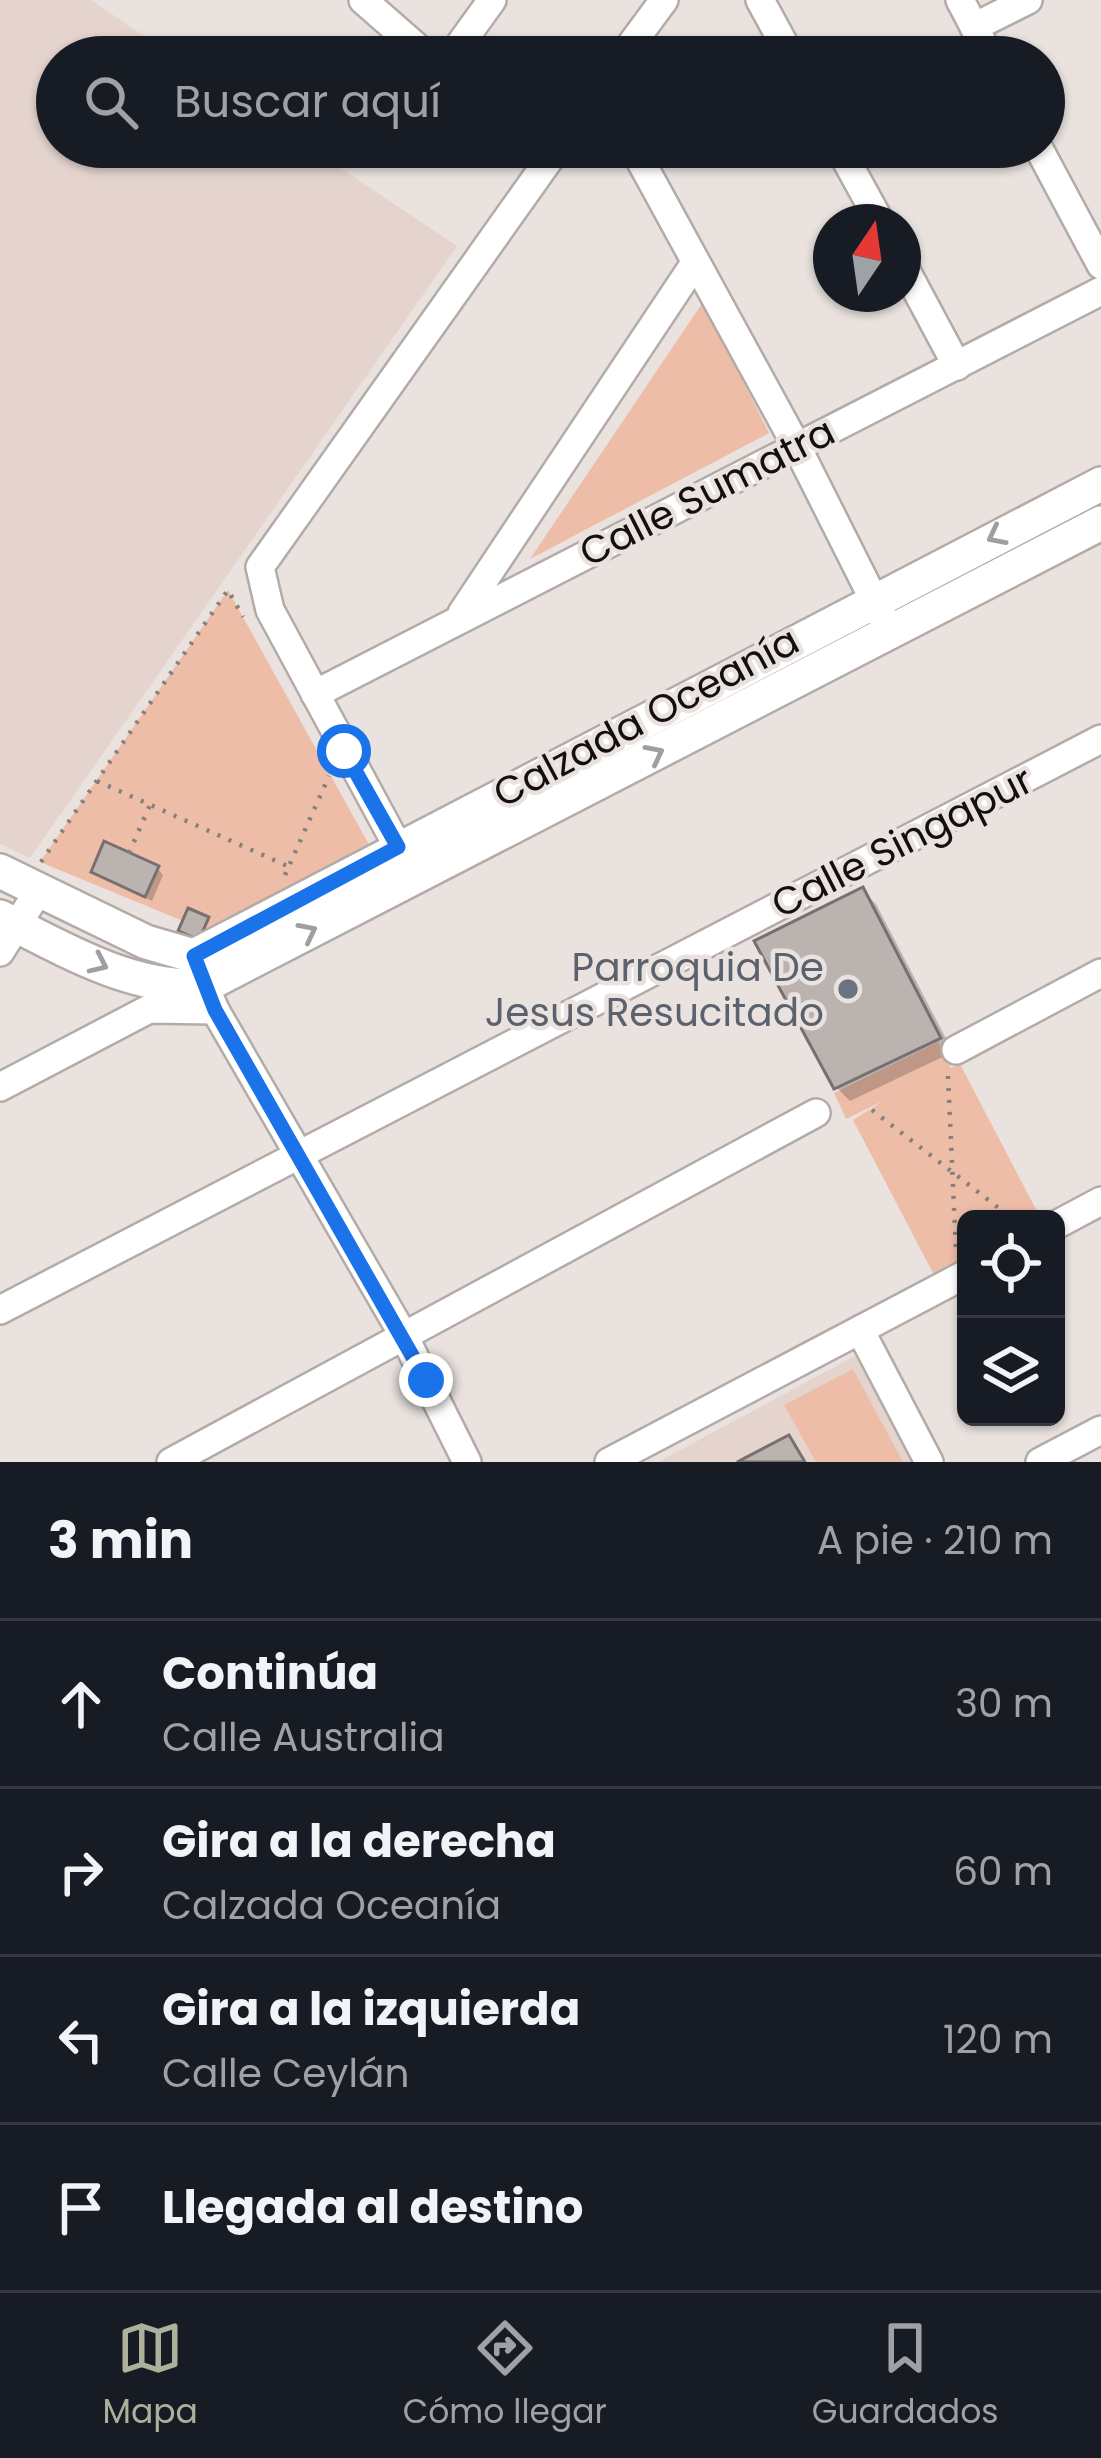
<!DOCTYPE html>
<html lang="es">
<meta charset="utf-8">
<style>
body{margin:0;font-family:Poppins,sans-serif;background:#20242c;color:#f1f3f6}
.controls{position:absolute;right:36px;bottom:36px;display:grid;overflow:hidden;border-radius:18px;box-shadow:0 3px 9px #0004}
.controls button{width:108px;height:108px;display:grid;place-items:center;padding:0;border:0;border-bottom:3px solid #363941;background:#171b24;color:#f1f3f6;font:60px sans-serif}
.compass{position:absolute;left:813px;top:204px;width:108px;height:108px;border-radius:50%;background:#171b24;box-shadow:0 3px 9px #0004;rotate:13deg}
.stop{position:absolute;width:36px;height:36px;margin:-27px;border:9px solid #1a73e8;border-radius:50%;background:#fff}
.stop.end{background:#1a73e8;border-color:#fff;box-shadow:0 3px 12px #0008}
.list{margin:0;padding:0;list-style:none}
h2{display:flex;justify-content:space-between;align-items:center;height:156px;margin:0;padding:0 48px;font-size:51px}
h2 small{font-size:39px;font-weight:400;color:#9ea1a6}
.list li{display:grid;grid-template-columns:78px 1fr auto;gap:36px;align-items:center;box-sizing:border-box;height:168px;padding:0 48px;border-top:3px solid #363941}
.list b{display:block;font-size:45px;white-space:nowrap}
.list p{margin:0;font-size:39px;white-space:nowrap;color:#9ea1a6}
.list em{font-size:39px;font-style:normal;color:#9ea1a6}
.icon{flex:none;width:66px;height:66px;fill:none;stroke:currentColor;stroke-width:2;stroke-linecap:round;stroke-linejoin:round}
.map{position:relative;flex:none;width:1101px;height:1462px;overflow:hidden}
.search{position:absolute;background:#171b24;box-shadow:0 3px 9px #0004;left:36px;right:36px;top:36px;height:132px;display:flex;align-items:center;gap:30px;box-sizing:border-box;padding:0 42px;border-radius:66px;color:#9ea1a6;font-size:45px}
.sheet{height:828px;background:#171b24}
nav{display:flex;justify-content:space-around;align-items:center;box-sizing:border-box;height:168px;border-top:3px solid #363941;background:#171b24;font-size:33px;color:#9ea1a6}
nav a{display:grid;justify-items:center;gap:6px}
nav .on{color:#adb09b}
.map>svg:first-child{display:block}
</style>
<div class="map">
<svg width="1101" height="1462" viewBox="0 0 1101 1462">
<rect width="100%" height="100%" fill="#e9e2de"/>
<g fill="#e4d4cd">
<polygon points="0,0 91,0 175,57 57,57 57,147 309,147 457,246 30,858 0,844"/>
<polygon points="855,1356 912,1462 658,1462"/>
</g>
<g fill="#eebda8">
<polygon points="703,302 769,433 530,559"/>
<polygon points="228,590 372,850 217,935 40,862"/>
<polygon points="938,1042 951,1068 960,1064 1041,1219 966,1219 966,1258 934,1275 853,1120 883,1101 846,1119 834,1093"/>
<polygon points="853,1369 903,1462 816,1462 784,1405"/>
</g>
<g fill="#0003">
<polygon points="157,868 163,875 152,901 94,872"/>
<polygon points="862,891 876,904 953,1052 850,1101 836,1087"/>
</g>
<g fill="#bbb3b0" stroke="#77706e" stroke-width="3">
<polygon points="104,841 159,866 145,897 91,872"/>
<polygon points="863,887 941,1038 834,1089 754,941"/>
<polygon points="188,908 209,917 199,940 178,931"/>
<polygon points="789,1435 805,1462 737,1462"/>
</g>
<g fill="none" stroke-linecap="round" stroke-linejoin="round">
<defs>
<g id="minor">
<polyline points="363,0 428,57"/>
<polyline points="760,0 791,57"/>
<polyline points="960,0 990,57"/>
<polyline points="974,27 1028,0"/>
<polyline points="451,57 492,0"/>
<polyline points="622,57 664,0"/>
<polyline points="633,147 797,447 884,620"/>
<polyline points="839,147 880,222"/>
<polyline points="1038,147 1101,265"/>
<polyline points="903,265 957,366"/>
<polyline points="462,613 695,263"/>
<polyline points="315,694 1101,291"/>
<polyline points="398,847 270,610 260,567 558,147"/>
<polyline points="0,952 39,890"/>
<polyline points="199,971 215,1010 405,1338 467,1462"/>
<polyline points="956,1050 1101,973"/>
<polyline points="0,1087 149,1009 215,1010"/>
<polyline points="1056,1225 1101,1201"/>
<polyline points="0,1310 1101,739"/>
<polyline points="860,1330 929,1462"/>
<polyline points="171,1462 816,1113"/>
<polyline points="609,1462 966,1274"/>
<polyline points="1040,1462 1101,1430"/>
</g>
<g id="tertiary">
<polyline points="0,871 146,942 194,956 1101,484"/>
<path d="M0 917C65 950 130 989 204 986L1101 523"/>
</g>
</defs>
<use href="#minor" stroke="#b3aba8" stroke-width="32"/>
<use href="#tertiary" stroke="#b3aba8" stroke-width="38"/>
<g stroke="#85807d" stroke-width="4.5" stroke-dasharray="3 9" stroke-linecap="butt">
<polyline points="97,781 294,869"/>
<polyline points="129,853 150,805"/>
<polyline points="41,862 228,590 243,617"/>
<polyline points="285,875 329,776"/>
<polyline points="948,1076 956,1251"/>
<polyline points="872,1110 1013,1219"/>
</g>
<use href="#minor" stroke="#fff" stroke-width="27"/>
<use href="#tertiary" stroke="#fff" stroke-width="33"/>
</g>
<defs><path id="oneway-chevron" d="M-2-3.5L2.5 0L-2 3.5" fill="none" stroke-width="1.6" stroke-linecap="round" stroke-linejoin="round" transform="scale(3)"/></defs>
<g stroke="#a09f9f">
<use href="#oneway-chevron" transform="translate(996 536) rotate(153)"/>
<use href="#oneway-chevron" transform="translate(655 754) rotate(-27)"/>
<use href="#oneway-chevron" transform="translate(308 932) rotate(-27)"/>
<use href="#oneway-chevron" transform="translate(99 964) rotate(25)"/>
</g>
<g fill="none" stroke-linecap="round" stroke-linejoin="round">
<polyline stroke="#1a73e8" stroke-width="15" points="344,751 398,847 194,956 215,1010 426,1380"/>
</g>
<circle fill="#6b7280" stroke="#e9e2de" stroke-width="4.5" cx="848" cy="989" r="12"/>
<g text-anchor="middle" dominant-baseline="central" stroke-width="9" stroke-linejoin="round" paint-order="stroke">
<g font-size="39" fill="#120f0e" stroke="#e9e2de">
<text transform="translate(707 492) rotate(-27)">Calle Sumatra</text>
<text transform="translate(646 717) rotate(-28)">Calzada Oceanía</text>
<text transform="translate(902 842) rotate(-27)">Calle Singapur</text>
</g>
<g font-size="39" fill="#5b616d" stroke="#e9e2de" text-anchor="end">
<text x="824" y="967">Parroquia De<tspan x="824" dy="45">Jesus Resucitado</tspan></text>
</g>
</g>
</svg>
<div class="controls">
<button><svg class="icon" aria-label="locate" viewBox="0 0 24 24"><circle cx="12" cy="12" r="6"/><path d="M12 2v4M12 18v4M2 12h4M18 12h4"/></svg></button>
<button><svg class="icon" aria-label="layers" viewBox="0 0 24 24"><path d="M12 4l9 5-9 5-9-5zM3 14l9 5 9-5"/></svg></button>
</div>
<svg class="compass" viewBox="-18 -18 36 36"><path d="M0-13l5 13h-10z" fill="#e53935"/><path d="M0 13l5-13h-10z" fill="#9ea1a6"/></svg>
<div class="stop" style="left:344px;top:751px"></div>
<div class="stop end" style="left:426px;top:1380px"></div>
<div class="search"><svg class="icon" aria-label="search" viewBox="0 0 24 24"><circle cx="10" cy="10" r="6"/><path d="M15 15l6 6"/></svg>Buscar aquí</div>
</div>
<section class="sheet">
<h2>3 min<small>A pie · 210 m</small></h2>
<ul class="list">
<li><svg class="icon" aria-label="ahead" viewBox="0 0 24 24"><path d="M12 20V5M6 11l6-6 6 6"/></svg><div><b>Continúa</b><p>Calle Australia</p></div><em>30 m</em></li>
<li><svg class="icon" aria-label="right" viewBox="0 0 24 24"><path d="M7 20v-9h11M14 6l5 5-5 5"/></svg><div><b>Gira a la derecha</b><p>Calzada Oceanía</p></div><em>60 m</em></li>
<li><svg class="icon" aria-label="left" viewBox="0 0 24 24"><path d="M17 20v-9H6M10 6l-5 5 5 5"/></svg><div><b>Gira a la izquierda</b><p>Calle Ceylán</p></div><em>120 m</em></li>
<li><svg class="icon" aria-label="arrive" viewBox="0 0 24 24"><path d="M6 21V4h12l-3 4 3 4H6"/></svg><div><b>Llegada al destino</b></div></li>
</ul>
</section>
<nav>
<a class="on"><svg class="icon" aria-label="map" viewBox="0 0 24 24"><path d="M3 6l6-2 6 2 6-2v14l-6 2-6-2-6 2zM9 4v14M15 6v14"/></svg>Mapa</a>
<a><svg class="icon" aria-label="directions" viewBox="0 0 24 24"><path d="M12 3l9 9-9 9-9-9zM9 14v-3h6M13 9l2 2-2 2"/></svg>Cómo llegar</a>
<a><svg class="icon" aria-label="saved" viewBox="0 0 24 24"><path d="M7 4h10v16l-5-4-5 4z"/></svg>Guardados</a>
</nav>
